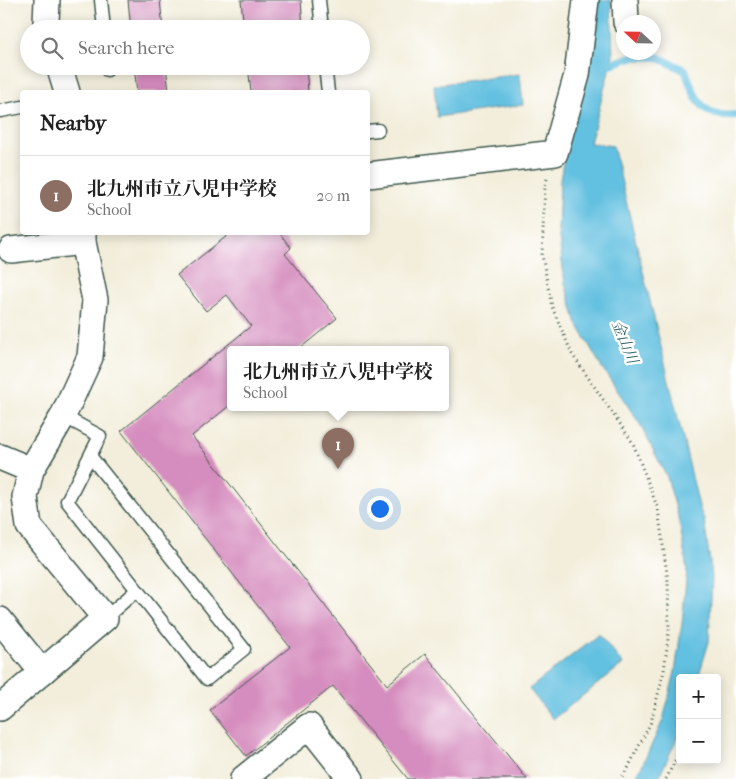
<!DOCTYPE html>
<meta charset="utf-8">
<style>
body{margin:0;font-family:"IM FELL French Canon","Noto Serif JP",serif;background:#f2f2f2;color:#222}
.controls{position:absolute;right:15px;bottom:15px;display:grid;overflow:hidden;border-radius:5px;box-shadow:0 2px 12px #0003}
.controls button{width:45px;height:45px;display:grid;place-items:center;padding:0;border:0;border-bottom:1px solid #e0e0e0;background:#fff;color:#222;font:25px sans-serif}
.compass{position:absolute;left:616px;top:15px;width:45px;height:45px;border-radius:50%;background:#fff;box-shadow:0 2px 12px #0003;rotate:292deg}
.you{position:absolute;left:379px;top:508px;width:18px;height:18px;margin:-12px;border:4px solid #fff;border-radius:50%;background:#1a73e8;box-shadow:0 0 0 8px #1a73e833}
.badge{display:grid;place-items:center;width:32px;height:32px;border-radius:50%;background:#2563eb;color:#fff;font-size:16px;font-weight:700}
.pin{position:absolute;translate:-50% -41px;filter:drop-shadow(0 1px 2px #0008)}
.pin::after{content:'';position:absolute;top:26px;width:18px;height:15px;background:inherit;clip-path:polygon(0 0,100% 0,50% 100%)}
.popup{position:absolute;left:227px;top:346px;width:222px;height:65px;box-sizing:border-box;display:grid;place-content:center;border-radius:5px;background:#fff;filter:drop-shadow(0 1px 4px #0005);font-size:16px;white-space:nowrap;color:#767676}
.popup b{font-size:19px;color:#222}
.popup::after{content:'';position:absolute;left:50%;top:100%;margin-left:-10px;border:10px solid transparent;border-top-color:#fff}
.list{margin:0;padding:0;list-style:none}
h2{display:flex;justify-content:space-between;align-items:center;height:65px;margin:0;padding:0 20px;font-size:21px}
h2 small{font-size:16px;font-weight:400;color:#767676}
.list li{display:grid;grid-template-columns:32px 1fr auto;gap:15px;align-items:center;box-sizing:border-box;height:80px;padding:0 20px;border-top:1px solid #e0e0e0}
.list b{display:block;font-size:19px;white-space:nowrap}
.list p{margin:0;font-size:16px;white-space:nowrap;color:#767676}
.list em{font-size:16px;font-style:normal;color:#767676}
.icon{flex:none;width:28px;height:28px;fill:none;stroke:currentColor;stroke-width:2;stroke-linecap:round;stroke-linejoin:round}
.map{position:relative;flex:none;width:736px;height:779px;overflow:hidden}
.search{position:absolute;background:#fff;box-shadow:0 2px 12px #0003;left:20px;top:20px;width:350px;height:55px;display:flex;align-items:center;gap:12px;box-sizing:border-box;padding:0 18px;border-radius:28px;color:#767676;font-size:19px}
.panel{position:absolute;background:#fff;box-shadow:0 2px 12px #0003;left:20px;top:90px;width:350px;height:145px;border-radius:5px}
.map>svg:first-child{display:block}
</style>
<div class="map">
<svg width="736" height="779" viewBox="0 0 736 779">
<rect width="100%" height="100%" fill="#fff"/>
<filter id="ink" filterUnits="userSpaceOnUse"><feTurbulence type="fractalNoise" baseFrequency=".02" numOctaves="2"/><feDisplacementMap in="SourceGraphic" scale="10" xChannelSelector="R" yChannelSelector="G"/><feConvolveMatrix kernelMatrix="1 2 1 2 8 2 1 2 1" color-interpolation-filters="sRGB"/></filter>
<filter id="wash" filterUnits="userSpaceOnUse"><feTurbulence type="fractalNoise" baseFrequency=".0096" numOctaves="4" result="noise"/><feDisplacementMap in="SourceGraphic" scale="20" xChannelSelector="R" yChannelSelector="G"/><feGaussianBlur stdDeviation="1.12" result="paint"/><feColorMatrix in="noise" values="0 0 0 0 0 0 0 0 0 0 0 0 0 0 0 0 0 1.4 0 .05"/><feComposite in="paint" operator="in"/></filter>
<g filter="url(#wash)">
<rect width="100%" height="100%" fill="#f3eedb"/>
<g fill="#62c0e0" stroke="#407e8a">
<polygon points="591,0 611,0 613,56 590,143 613,146 700,510 704,519 712,577 709,642 698,678 680,678 680,732 658,779 634,779 641,768 663,720 675,672 682,623 687,570 679,520 667,477 640,424 601,366 577,324 565,283 558,231 560,180"/>
<polygon points="520,74 523,105 437,117 434,85"/>
<polygon points="599,634 623,664 553,719 529,689"/>
</g>
<g fill="none" stroke-linecap="round" stroke-linejoin="round">
<path stroke="#62c0e0" stroke-width="8" d="M602 67 632 57H657L685 70C695 97 701 119 736 115"/>
</g>
<g id="blocks">
<g fill="#d58cbe">
<polygon points="128,0 160,0 163,29 131,29"/>
<polygon points="241,0 301,0 303,29 244,29"/>
<polygon points="134,66 166,66 169,92 137,92"/>
<polygon points="248,66 306,66 308,92 251,92"/>
<polygon points="232,232 279,232 291,248 285,254 337,318 298,350 230,350 230,405 192,436 387,685 425,654 527,779 408,779 333,686 246,756 210,710 290,647 121,431 251,326 227,295 206,311 177,275"/>
</g>
</g>
</g>
<g filter="url(#ink)">
<use href="#blocks" fill-opacity="0" stroke="#3f584d" stroke-width="1"/>
<g fill="none" stroke-linecap="round" stroke-linejoin="round">
<defs>
<g id="lane">
<polyline points="101,0 104,29"/>
<polyline points="319,0 322,29"/>
<polyline points="107,66 107,70"/>
<polyline points="325,66 328,92"/>
<polyline points="1,111 22,107"/>
<polyline points="368,131 378,130"/>
<polyline points="63,416 100,436 67,501 207,679 244,649 90,456"/>
<polyline points="105,618 137,590"/>
</g>
<g id="street">
<polyline points="47,0 46,23 47,29"/>
<polyline points="625,0 626,22"/>
<polyline points="59,66 67,92"/>
<polyline points="368,175 555,153 577,75 586,0"/>
<polyline points="11,250 83,242"/>
<polyline points="0,457 31,470"/>
<polyline points="0,620 42,672"/>
<polyline points="0,708 105,618 29,526 25,497 31,470 63,416 90,357 95,300 83,242 83,232"/>
<polyline points="243,779 309,726 351,779"/>
</g>
</defs>
<use href="#lane" stroke="#3f584d" stroke-width="15"/>
<use href="#street" stroke="#3f584d" stroke-width="28"/>
<g stroke="#3f584d" stroke-width="3" stroke-dasharray="1 4" stroke-linecap="butt">
<polyline points="547,179 545,185 542,255 552,307 572,354 633,443 658,509 668,581 669,631 664,671 651,722 628,768 620,779"/>
<polyline points="666,779 680,751"/>
</g>
<use href="#lane" stroke="#fff" stroke-width="12"/>
<use href="#street" stroke="#fff" stroke-width="25"/>
</g>
</g>
<g text-anchor="middle" dominant-baseline="central" stroke-width="5" stroke-linejoin="round" paint-order="stroke">
<g font-size="15" font-style="italic" fill="#336468" stroke="#fff">
<text transform="translate(625 342) rotate(68)">金山川</text>
</g>
</g>
</svg>
<div class="controls">
<button>+</button>
<button>−</button>
</div>
<svg class="compass" viewBox="-18 -18 36 36"><path d="M0-13l5 13h-10z" fill="#e53935"/><path d="M0 13l5-13h-10z" fill="#767676"/></svg>
<div class="you"></div>
<div class="pin badge" style="left:338px;top:469px;background:#8d6e63">1</div>
<div class="popup"><b>北九州市立八児中学校</b>School</div>
<div class="search"><svg class="icon" aria-label="search" viewBox="0 0 24 24"><circle cx="10" cy="10" r="6"/><path d="M15 15l6 6"/></svg>Search here</div>
<section class="panel">
<h2>Nearby<small></small></h2>
<ul class="list">
<li><span class="badge" style="background:#8d6e63">1</span><div><b>北九州市立八児中学校</b><p>School</p></div><em>20 m</em></li>
</ul>
</section>
</div>
